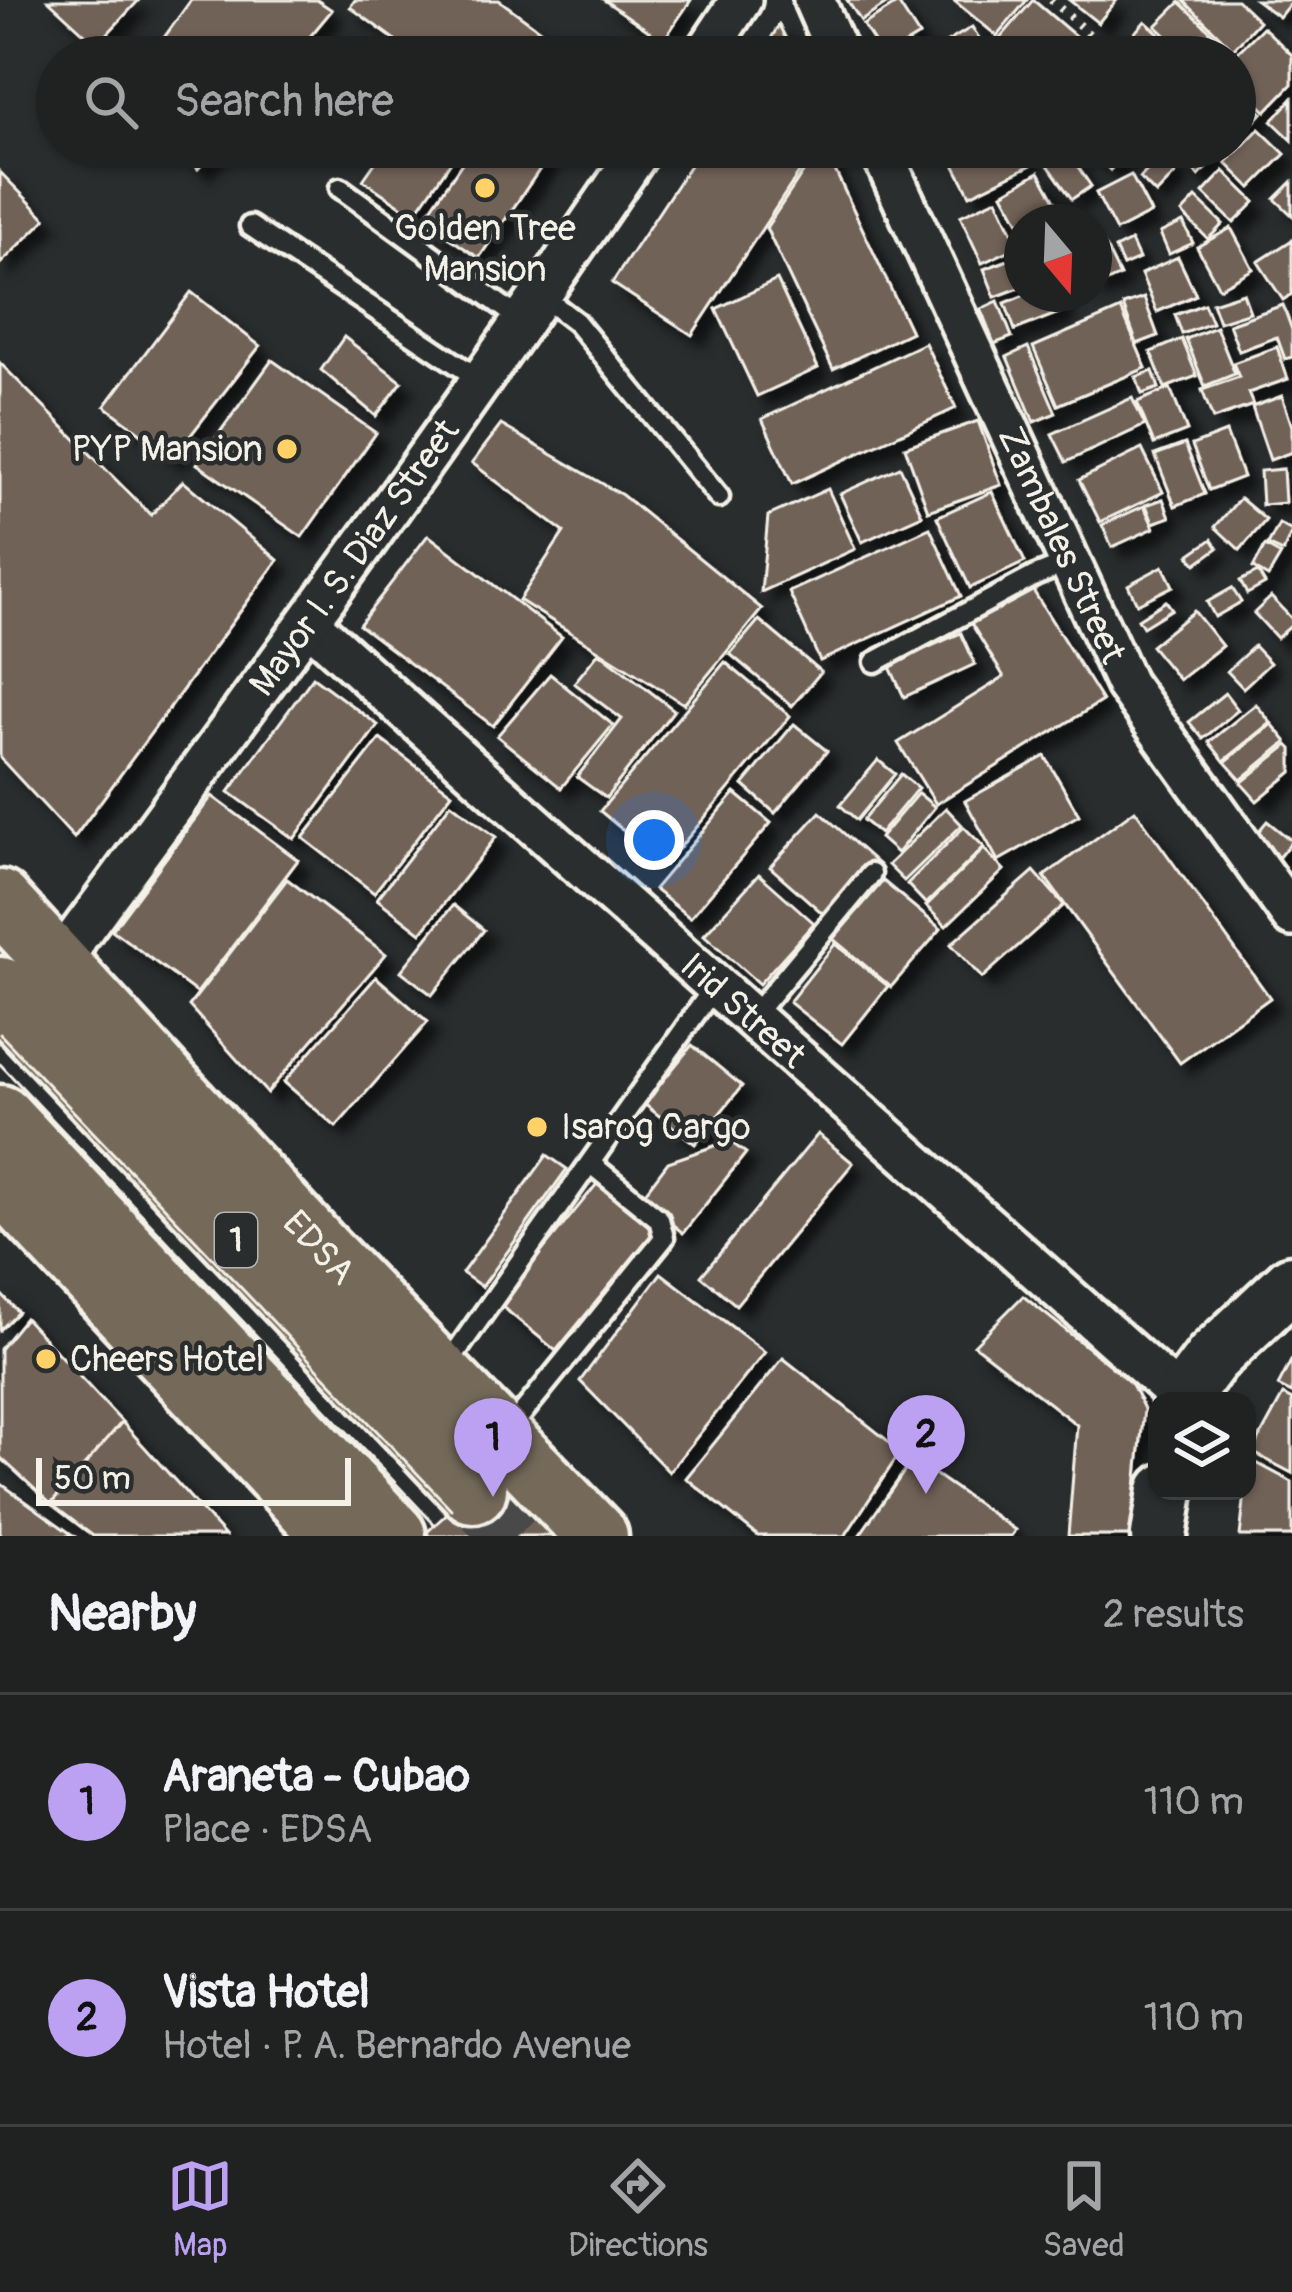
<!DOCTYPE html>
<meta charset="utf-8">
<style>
body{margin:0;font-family:Pangolin,sans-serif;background:#2d2f2f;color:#f1f3f6}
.controls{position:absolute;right:36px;bottom:36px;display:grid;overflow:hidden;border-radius:24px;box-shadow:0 3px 9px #0004}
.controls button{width:108px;height:108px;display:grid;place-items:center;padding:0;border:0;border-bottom:3px solid #3d3f40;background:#202222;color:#f1f3f6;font:60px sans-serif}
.compass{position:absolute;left:1004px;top:204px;width:108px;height:108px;border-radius:50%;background:#202222;box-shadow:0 3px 9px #0004;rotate:161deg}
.scale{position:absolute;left:36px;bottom:30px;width:315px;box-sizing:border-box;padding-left:12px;border:6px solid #f4f1e8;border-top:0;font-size:33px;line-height:42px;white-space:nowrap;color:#f4f1e8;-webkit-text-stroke:9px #2a2d2e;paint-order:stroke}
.you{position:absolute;left:654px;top:840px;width:42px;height:42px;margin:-30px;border:9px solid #fff;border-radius:50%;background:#1a73e8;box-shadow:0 0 0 18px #1a73e833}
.badge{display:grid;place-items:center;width:78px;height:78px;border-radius:50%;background:#bca0f2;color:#111;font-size:39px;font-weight:700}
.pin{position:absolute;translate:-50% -99px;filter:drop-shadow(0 3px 6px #0008)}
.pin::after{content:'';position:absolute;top:63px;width:42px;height:36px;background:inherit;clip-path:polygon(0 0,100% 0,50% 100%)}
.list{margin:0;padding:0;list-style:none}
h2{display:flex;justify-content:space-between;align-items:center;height:156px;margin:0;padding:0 48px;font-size:51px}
h2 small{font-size:39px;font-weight:400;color:#a2a4a5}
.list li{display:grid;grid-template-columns:78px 1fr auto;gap:36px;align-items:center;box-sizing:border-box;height:216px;padding:0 48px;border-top:3px solid #3d3f40}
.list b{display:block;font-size:45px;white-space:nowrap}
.list p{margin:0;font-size:39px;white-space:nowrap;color:#a2a4a5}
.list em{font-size:39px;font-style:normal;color:#a2a4a5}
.icon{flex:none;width:66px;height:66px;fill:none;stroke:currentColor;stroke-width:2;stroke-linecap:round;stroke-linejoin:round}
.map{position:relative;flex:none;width:1292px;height:1536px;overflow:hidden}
.search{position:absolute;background:#202222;box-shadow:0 3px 9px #0004;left:36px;right:36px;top:36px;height:132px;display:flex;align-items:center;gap:30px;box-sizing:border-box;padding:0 42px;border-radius:66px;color:#a2a4a5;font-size:45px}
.sheet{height:588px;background:#202222}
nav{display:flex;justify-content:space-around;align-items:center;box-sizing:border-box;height:168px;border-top:3px solid #3d3f40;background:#202222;font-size:33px;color:#a2a4a5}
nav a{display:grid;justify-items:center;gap:6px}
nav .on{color:#bca0f2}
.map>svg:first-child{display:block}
</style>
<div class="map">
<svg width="1292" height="1536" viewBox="0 0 1292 1536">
<defs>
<filter id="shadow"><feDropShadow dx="11" dy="11" stdDeviation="6" flood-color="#0009"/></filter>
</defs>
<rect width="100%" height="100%" fill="#2a2d2e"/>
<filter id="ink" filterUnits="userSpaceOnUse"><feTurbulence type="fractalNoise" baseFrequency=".00833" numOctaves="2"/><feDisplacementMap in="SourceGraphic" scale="24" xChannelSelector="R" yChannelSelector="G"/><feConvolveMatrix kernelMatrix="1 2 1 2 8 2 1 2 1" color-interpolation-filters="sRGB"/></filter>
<g filter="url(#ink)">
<g fill="#716258" stroke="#f4f1e8" stroke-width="3" filter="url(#shadow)">
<polygon points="48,0 139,0 97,45"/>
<polygon points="191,0 317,0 332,10 293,57 150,57"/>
<polygon points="355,0 499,0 573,54 418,57 350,7"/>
<polygon points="604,0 691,0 663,41"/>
<polygon points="847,0 892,0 861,21"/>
<polygon points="953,0 1027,0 997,36"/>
<polygon points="1033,0 1080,40 1065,57 1014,57 997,42"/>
<polygon points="1069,0 1117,0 1098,23"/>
<polygon points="1183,0 1237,0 1259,21 1233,49"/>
<polygon points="1256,0 1292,0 1292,1 1279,17"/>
<polygon points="1180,2 1230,50 1224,57 1189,57 1156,26"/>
<polygon points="898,3 919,36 884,57 863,25"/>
<polygon points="1145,21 1182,54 1179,57 1115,55"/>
<polygon points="779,25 795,57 760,57"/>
<polygon points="972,27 991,57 945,57 939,47"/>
<polygon points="1263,27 1292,55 1292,84 1266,111 1235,80 1233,57"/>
<polygon points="1243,95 1262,113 1250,126 1235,112 1235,104"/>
<polygon points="1292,99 1292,140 1272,121"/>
<polygon points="1235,112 1250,126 1235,143"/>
<polygon points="1259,129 1285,154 1251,188 1226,163"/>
<polygon points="179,147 217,147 198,169"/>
<polygon points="386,147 461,147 414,215 363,180"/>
<polygon points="473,147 534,147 548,157 479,258 423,220"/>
<polygon points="702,147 816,147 692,335 612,283"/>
<polygon points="820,147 824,147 911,332 833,369 766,228"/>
<polygon points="950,147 1022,147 1031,165 970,195 946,149"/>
<polygon points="1088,147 1131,147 1110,170"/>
<polygon points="1200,147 1223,150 1199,176 1185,163"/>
<polygon points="1067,151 1091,186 1072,199 1048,165"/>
<polygon points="1162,155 1178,171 1156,194 1140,178"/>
<polygon points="1224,171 1255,202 1234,223 1203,193"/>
<polygon points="0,172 46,219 0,264"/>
<polygon points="1039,172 1067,222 1022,222 1022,227 1003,193"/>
<polygon points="1131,175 1151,213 1116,231 1096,193"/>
<polygon points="1292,182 1292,215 1275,199"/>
<polygon points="1196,198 1223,224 1208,239 1182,213"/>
<polygon points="997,199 1019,246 982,263 960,216"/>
<polygon points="1183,222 1193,243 1169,254 1160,233"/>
<polygon points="1231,228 1253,269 1219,288 1197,247"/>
<polygon points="1292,240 1292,294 1283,300 1258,262"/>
<polygon points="1131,241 1139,259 1123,266 1115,249"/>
<polygon points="1104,244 1120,276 1094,288 1094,249"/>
<polygon points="1022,255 1022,287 995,297 984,269"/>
<polygon points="1178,257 1196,295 1157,312 1141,274"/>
<polygon points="777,280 818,368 757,396 716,309"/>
<polygon points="191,292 260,346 173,458 105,406"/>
<polygon points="1243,293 1250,312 1219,322 1212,303"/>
<polygon points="1027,294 1058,294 1064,311 1015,330 1005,303"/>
<polygon points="1144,298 1158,336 1137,344 1123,305"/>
<polygon points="998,301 1012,337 994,344 981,309"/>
<polygon points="1204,304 1212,323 1182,334 1175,315"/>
<polygon points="1283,305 1292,330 1292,357 1285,359 1277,337 1239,351 1229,324"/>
<polygon points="1121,309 1146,368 1058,405 1033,347"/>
<polygon points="1216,327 1235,374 1205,386 1186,339"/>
<polygon points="344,337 402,382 376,416 321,370"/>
<polygon points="1182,339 1197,376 1165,388 1151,352"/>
<polygon points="925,343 956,408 792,484 762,419"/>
<polygon points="1028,347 1056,413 1034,422 1007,357"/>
<polygon points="1277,347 1288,379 1248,393 1253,405 1213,419 1202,390 1239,377 1233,363"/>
<polygon points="272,360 376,433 302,537 197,464"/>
<polygon points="0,363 151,515 183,481 278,560 74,838 0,758"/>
<polygon points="1153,371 1159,388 1142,394 1136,377"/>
<polygon points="1170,388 1187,431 1154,444 1137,402"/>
<polygon points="1282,396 1292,426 1292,452 1270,460 1252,407"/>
<polygon points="1132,398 1145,425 1066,462 1052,434"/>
<polygon points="978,421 1001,485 928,511 905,447"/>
<polygon points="501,425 622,495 762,609 684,704 519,600 564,532 472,463"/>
<polygon points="1226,432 1243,477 1209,490 1192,445"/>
<polygon points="1185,444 1205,494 1175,506 1155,455"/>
<polygon points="1142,449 1163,492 1100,522 1079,480"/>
<polygon points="900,467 922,515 862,542 840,494"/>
<polygon points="1283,469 1285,503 1262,505 1260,471"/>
<polygon points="828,489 855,549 761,592 768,516"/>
<polygon points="992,492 1025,562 970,588 937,517"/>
<polygon points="1240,498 1266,520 1240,550 1215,527"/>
<polygon points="1163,499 1170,517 1153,523 1146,505"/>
<polygon points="1144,506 1154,528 1112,547 1102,525"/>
<polygon points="1279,524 1292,531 1283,552 1268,545"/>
<polygon points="930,528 961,596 820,661 789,592"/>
<polygon points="428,535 562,637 493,726 359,625"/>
<polygon points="1212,539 1218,548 1196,564 1189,555"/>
<polygon points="1265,546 1281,555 1268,577 1253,568"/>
<polygon points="1163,566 1173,586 1137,604 1128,585"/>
<polygon points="1258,572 1265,584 1247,594 1240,581"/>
<polygon points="1029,584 1102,701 936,804 898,743 1004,677 969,620"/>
<polygon points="1232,588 1241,602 1215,617 1207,602"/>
<polygon points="1271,597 1292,619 1292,625 1277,638 1254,613"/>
<polygon points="1166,601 1172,609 1143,627 1138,619"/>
<polygon points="1194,611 1222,646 1179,680 1151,646"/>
<polygon points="759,620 821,672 792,706 730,654"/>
<polygon points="961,633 975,664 904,697 889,665"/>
<polygon points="1254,646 1270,663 1243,688 1227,671"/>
<polygon points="599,652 674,710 606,798 577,777 622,719 574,683"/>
<polygon points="725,662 790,716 665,865 600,811"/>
<polygon points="550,674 613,725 561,788 497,736"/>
<polygon points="313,677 378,725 294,839 229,792"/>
<polygon points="1225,693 1238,710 1203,739 1189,722"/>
<polygon points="1256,704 1271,723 1224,761 1209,742"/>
<polygon points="794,724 827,751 775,813 743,785"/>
<polygon points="1272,724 1287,742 1241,780 1225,762"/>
<polygon points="380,739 452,793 374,893 303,838"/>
<polygon points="1288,745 1292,749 1292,772 1257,801 1241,783"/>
<polygon points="1045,756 1079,815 998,861 965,801"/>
<polygon points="878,760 895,774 857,820 840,805"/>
<polygon points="901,774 918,788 880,834 863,820"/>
<polygon points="735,793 771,823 690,918 654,889"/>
<polygon points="918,793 935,807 897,853 880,838"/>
<polygon points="212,796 298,860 197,993 112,930"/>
<polygon points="451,803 496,837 421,933 377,899"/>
<polygon points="946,808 962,825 904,881 888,865"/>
<polygon points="1135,810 1270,998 1180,1063 1044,876"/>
<polygon points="820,812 878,864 829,919 770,867"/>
<polygon points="1267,821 1292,841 1273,864 1248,844"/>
<polygon points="964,827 984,847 926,904 907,884"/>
<polygon points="984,849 1004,870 946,926 926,906"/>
<polygon points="1034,871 1064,905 982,978 951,944"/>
<polygon points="759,874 814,923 759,984 704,935"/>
<polygon points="287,879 386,954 267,1093 189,1006"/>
<polygon points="883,881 941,929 891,987 833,939"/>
<polygon points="453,905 484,930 432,995 401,971"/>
<polygon points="835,944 888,986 842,1044 789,1002"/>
<polygon points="376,977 428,1022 336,1127 284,1082"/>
<polygon points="692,1045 742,1086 695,1144 644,1104"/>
<polygon points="818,1134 853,1163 736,1305 701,1276"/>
<polygon points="729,1141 746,1153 683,1233 640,1199 668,1162"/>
<polygon points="547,1155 567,1169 482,1287 462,1273"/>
<polygon points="600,1180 658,1227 556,1351 499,1304"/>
<polygon points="661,1273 765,1352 669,1472 580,1381"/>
<polygon points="0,1293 18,1312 0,1330"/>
<polygon points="1023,1296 1131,1382 1144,1409 1131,1536 1068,1536 1077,1425 974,1345"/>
<polygon points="25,1318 122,1422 51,1504 0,1457 0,1349"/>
<polygon points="783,1358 901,1451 845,1536 758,1536 686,1478"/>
<polygon points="1292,1359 1292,1393 1278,1386"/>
<polygon points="1283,1395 1292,1400 1292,1473 1252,1452"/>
<polygon points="122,1422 225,1536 93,1536 51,1504"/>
<polygon points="913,1459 1015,1530 1011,1536 859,1536"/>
<polygon points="1249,1459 1292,1482 1292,1536 1240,1536"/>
<polygon points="495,1469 559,1536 423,1536 473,1489"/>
<polygon points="0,1483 74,1536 0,1536"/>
</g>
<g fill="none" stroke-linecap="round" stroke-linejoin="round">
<polyline stroke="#484a4a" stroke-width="66" stroke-dasharray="66 33" stroke-linecap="butt" points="473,1489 517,1536"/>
<defs>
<g id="lane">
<polyline points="340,188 524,322"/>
<polyline points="250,226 482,381"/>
<polyline points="542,296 576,322 719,497"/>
<polyline points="875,662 1035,576 1070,562"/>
<polyline points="753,1016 871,874"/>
<polyline points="444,1369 715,986"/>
<polyline points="507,1432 664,1238 659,1219 591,1164"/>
</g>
<g id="street">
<polyline points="814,0 839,57"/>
<polyline points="703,57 741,0"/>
<path id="s1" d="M879 147 1126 684 1292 916"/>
<path id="s2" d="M309 623C597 884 891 1139 1181 1398"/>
<path id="s3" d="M61 967 77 937C269 676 461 416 642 147"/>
</g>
<g id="secondary">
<polyline points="1180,1401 1212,1358 1292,1283"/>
<polyline points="1159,1536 1166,1491"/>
</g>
<g id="primary">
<path id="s4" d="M0 901 321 1250 597 1536"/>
<polyline points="0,1180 334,1536"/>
</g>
<g id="highway">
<polyline points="0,991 473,1489"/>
<polyline points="0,1119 392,1536"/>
</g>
</defs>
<use href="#lane" stroke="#f4f1e8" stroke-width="27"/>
<use href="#street" stroke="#f4f1e8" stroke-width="48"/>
<use href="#secondary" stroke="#f4f1e8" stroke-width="63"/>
<use href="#primary" stroke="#f4f1e8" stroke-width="69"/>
<use href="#highway" stroke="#f4f1e8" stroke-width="75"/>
<polyline stroke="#f4f1e8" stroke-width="8" stroke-dasharray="3 9" stroke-linecap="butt" points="1051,0 1089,34"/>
<use href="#lane" stroke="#2a2d2e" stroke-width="18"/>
<use href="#street" stroke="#2a2d2e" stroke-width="39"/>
<use href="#secondary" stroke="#2a2d2e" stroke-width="54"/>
<use href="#primary" stroke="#746a5a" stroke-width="60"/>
<use href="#highway" stroke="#746a5a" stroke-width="66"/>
<g stroke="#f4f1e8" stroke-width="3">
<polyline points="0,1034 451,1509"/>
<polyline points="0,1064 435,1525"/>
</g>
</g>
</g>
<g fill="#ffd166" stroke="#2a2d2e" stroke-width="4.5">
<circle cx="485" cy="188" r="12"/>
<circle cx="287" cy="449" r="12"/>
<circle cx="537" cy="1127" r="12"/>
<circle cx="46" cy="1359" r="12"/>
</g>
<g text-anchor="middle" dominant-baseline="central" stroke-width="9" stroke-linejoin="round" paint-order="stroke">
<rect fill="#2a2d2e" stroke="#b7b6b0" stroke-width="3" x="215" y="1213" width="42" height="54" rx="9"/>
<g font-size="33" font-weight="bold" fill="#f4f1e8">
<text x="236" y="1240">1</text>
</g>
<g font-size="36" fill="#f4f1e8" stroke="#2a2d2e" text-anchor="start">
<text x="485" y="228" text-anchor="middle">Golden Tree<tspan x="485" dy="41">Mansion</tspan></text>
<text x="263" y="449" text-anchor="end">PYP Mansion</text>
<text x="561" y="1127">Isarog Cargo</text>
<text x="70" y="1359">Cheers Hotel</text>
</g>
<g font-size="36" fill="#f4f1e8" stroke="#2a2d2e">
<text stroke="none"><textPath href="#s1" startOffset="438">Zambales Street</textPath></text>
<text stroke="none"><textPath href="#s3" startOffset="504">Mayor I. S. Diaz Street</textPath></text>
<text stroke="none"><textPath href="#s2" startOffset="582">Irid Street</textPath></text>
<text stroke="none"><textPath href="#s4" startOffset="471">EDSA</textPath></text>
</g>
</g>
</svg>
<div class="controls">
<button><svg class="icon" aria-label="layers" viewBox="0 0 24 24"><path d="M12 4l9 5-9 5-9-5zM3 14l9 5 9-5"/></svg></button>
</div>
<svg class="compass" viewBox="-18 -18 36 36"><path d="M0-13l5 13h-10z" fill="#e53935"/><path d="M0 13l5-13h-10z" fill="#a2a4a5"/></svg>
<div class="scale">50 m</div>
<div class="you"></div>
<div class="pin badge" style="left:493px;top:1497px">1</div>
<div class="pin badge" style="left:926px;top:1494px">2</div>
<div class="search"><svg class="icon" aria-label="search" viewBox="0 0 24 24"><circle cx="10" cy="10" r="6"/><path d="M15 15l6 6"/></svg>Search here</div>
</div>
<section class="sheet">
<h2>Nearby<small>2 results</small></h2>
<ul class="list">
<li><span class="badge">1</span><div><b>Araneta - Cubao</b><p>Place · EDSA</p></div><em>110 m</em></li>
<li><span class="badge">2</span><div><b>Vista Hotel</b><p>Hotel · P. A. Bernardo Avenue</p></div><em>110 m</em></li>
</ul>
</section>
<nav>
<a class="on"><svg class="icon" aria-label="map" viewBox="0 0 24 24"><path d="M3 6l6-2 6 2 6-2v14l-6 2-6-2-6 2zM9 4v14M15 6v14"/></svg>Map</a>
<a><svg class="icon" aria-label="directions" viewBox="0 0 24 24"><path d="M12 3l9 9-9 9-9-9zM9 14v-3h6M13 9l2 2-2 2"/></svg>Directions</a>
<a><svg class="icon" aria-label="saved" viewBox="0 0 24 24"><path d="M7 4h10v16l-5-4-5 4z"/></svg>Saved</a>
</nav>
